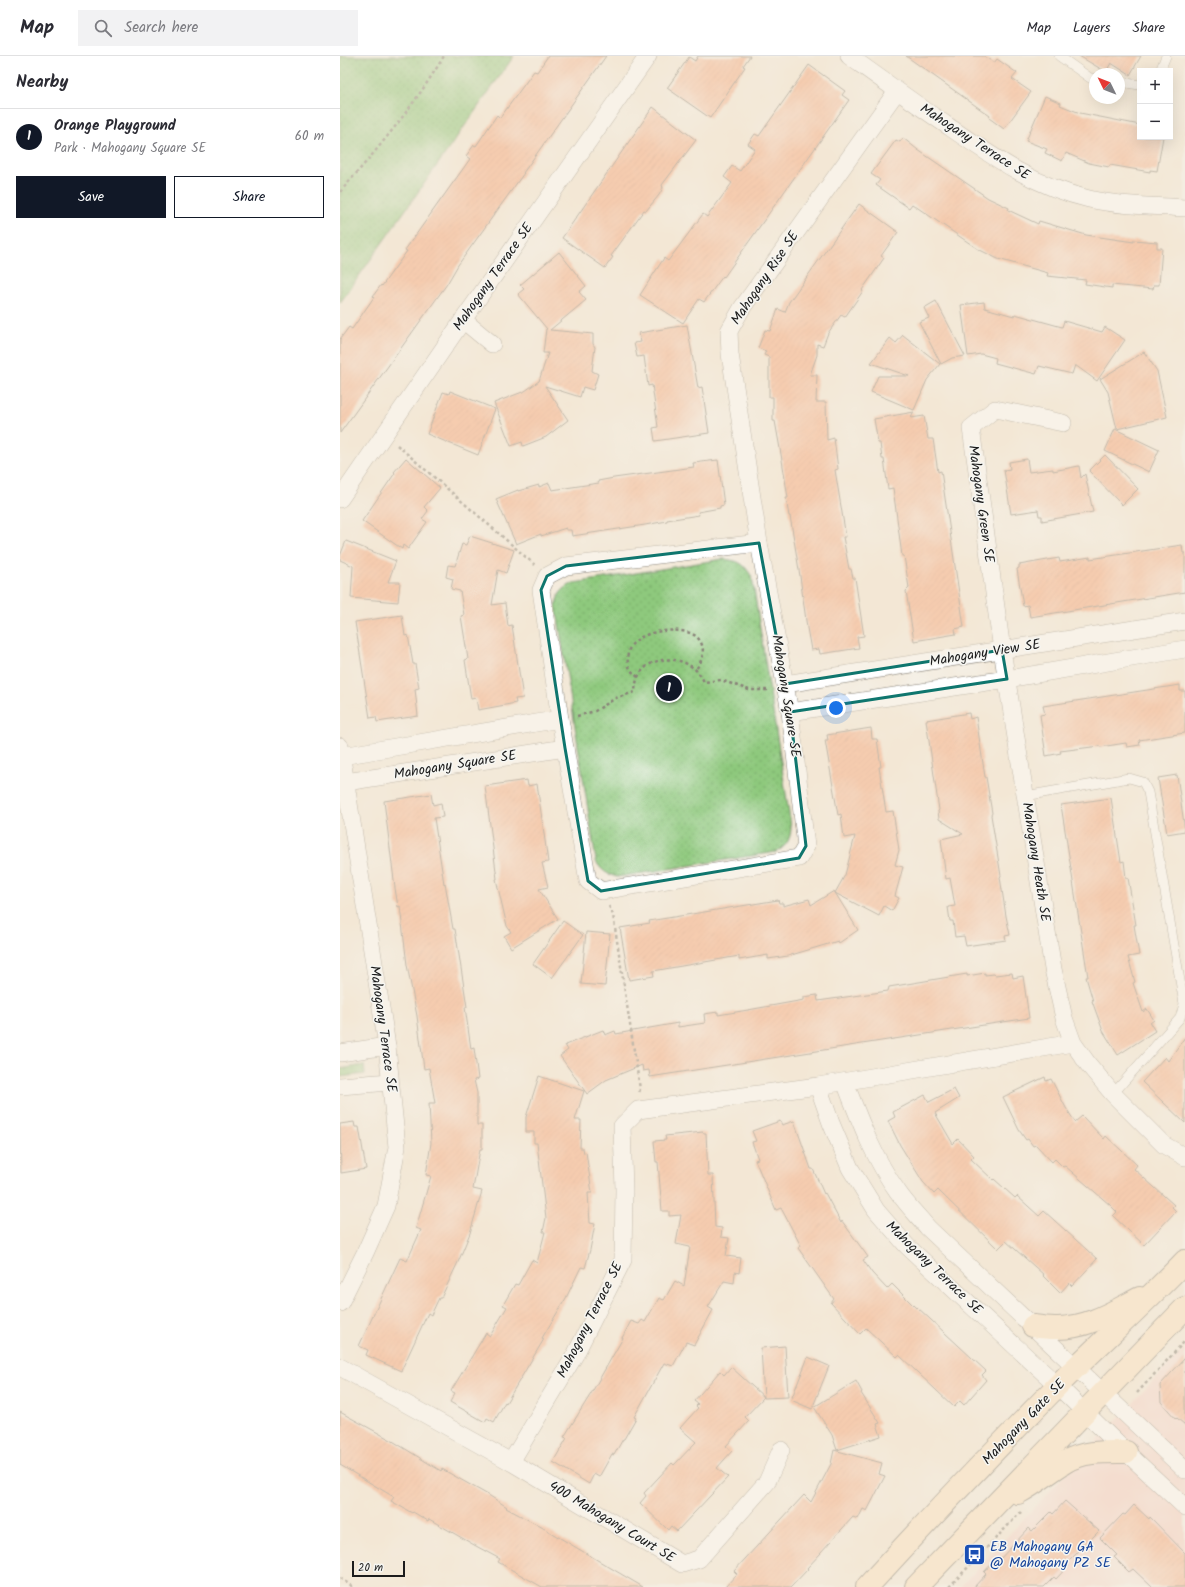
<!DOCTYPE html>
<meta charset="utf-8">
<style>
body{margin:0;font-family:Kalam,sans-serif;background:#f2f2f3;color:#2b2b33}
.controls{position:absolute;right:12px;top:12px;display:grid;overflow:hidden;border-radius:0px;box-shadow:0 4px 16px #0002}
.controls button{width:36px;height:36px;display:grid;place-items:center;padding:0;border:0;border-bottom:1px solid #e1e1e2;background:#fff;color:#2b2b33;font:20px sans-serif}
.compass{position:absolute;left:749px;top:12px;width:36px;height:36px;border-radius:50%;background:#fff;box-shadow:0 4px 16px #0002;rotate:313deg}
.scale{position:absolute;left:12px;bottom:10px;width:53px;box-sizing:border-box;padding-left:4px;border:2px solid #1c1c1c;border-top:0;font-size:11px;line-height:14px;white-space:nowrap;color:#1c1c1c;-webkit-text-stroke:3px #f6f6f2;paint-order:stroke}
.you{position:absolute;left:496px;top:652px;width:14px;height:14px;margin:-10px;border:3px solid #fff;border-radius:50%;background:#1a73e8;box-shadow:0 0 0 6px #1a73e833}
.badge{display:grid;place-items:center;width:26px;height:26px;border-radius:50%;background:#111827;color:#fff;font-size:13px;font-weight:700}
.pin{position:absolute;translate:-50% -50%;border:2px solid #fff;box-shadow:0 1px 4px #0006}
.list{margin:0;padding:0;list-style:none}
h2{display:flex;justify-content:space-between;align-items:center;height:52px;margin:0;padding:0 16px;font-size:17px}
h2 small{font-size:13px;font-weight:400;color:#7c7c81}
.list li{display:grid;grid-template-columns:26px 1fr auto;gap:12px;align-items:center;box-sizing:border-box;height:56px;padding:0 16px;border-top:1px solid #e1e1e2}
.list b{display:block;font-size:15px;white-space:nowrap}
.list p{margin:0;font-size:13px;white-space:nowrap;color:#7c7c81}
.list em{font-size:13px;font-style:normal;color:#7c7c81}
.actions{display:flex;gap:8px;padding:12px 16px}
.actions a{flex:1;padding:9px 0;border:1px solid #111827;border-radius:0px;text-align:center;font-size:14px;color:#111827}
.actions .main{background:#111827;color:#fff}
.icon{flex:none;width:22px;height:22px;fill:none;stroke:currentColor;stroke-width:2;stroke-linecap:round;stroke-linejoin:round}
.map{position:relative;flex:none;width:845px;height:1531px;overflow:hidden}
header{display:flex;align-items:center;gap:24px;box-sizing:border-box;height:56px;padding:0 20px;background:#fff;border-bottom:1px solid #e1e1e2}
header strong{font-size:19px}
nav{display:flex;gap:22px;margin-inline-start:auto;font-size:14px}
.search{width:280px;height:36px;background:#f2f2f3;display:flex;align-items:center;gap:10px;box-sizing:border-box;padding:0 14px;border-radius:0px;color:#7c7c81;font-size:15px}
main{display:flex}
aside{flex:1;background:#fff}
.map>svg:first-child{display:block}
</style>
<header>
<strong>Map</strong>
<div class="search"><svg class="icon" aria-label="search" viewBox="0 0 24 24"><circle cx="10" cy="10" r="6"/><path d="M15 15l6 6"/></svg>Search here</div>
<nav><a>Map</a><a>Layers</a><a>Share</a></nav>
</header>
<main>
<aside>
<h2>Nearby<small></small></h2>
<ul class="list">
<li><span class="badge">1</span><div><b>Orange Playground</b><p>Park · Mahogany Square SE</p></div><em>60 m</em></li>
</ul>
<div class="actions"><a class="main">Save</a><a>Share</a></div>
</aside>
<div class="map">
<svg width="845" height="1531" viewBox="0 0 845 1531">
<defs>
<pattern id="green-dots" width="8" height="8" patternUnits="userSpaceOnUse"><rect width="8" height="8" fill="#8ec97d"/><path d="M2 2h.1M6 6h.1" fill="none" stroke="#7aac6b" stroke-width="1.8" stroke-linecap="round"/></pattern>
<pattern id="building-hatch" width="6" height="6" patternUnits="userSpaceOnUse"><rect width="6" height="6" fill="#faab81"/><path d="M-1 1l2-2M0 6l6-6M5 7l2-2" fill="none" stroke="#d6936f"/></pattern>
</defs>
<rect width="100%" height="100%" fill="#f6f6f2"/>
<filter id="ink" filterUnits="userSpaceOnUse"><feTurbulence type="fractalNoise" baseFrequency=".025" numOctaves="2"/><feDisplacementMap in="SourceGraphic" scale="8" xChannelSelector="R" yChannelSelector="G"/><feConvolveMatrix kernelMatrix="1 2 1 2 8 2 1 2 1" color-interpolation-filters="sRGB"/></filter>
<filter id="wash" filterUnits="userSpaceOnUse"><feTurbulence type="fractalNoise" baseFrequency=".012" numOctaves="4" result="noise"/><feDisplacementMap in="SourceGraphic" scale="16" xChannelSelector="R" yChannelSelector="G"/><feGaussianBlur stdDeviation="0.9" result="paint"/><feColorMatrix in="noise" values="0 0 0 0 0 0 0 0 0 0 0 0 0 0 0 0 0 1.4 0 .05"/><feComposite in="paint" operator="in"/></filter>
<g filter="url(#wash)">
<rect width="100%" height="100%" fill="#f3e7d5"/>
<polygon fill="#f7d1c8" points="845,1292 845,1531 620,1531 814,1324"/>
<g fill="url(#green-dots)" stroke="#55724c">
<polygon points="0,0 174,0 0,247"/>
<path d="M383 503C400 505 403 507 412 521L451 770C451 783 447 790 436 796L277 821C266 818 261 814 256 805L216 549C218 537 223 532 234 527Z"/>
<polygon points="24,1009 25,1018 0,1021 0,1013"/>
</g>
<g id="blocks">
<g fill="url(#building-hatch)">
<polygon points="208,0 266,0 183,117 184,117 118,209 107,228 0,377 0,283 9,271 12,273 34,241 33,240 41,229 42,230 49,220 67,195 65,194 130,103 126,100 134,89 136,90 157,59 160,62 194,15 197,16"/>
<polygon points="358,0 410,0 403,10 405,11 370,62 327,32 349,1 355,5"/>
<polygon points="566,0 644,0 654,7 657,3 677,17 672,23 691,36 664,73 649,62 650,60"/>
<polygon points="739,0 801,0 790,19 771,7 766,16"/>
<polygon points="469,9 505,35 502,39 509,44 384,221 383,220 364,246 359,243 343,267 300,239 324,202 328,205 363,158 367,161 392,127 384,121 392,110 400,115 415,93 408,88 415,78 419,80"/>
<polygon points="705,40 721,47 720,49 740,57 800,69 800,81 823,81 817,115 810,114 810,116 770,109 769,111 749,107 726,97 722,105 705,97 707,93 686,85"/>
<polygon points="313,51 356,84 322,129 323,132 319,139 306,155 304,154 271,200 273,201 265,212 222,182"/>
<polygon points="563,82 578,94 648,142 669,152 668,154 698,168 699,165 746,179 794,186 794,184 817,186 817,192 822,192 819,229 814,229 813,233 772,229 772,232 745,228 746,224 707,220 708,217 658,203 638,193 572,148 569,152 536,129 540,124 531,118 556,84 560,86"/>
<polygon points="519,148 558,176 541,200 544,202 522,234 523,235 505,261 501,259 488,277 483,290 477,288 477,299 470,319 477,319 476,346 486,346 487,384 494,382 498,413 495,414 506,481 503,481 509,513 511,513 513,522 515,522 524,580 517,581 519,592 480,598 479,593 471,594 467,572 460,520 450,460 449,460 446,442 448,442 442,404 435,365 433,365 433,341 429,341 429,301 424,299 426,295 418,292 425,274 430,275 438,253 445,256 449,246"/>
<polygon points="219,196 246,230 239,236 246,244 210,274 253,278 253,288 255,291 252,315 258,318 253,334 243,331 240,341 205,330 228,364 206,381 183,390 182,386 171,390 154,347 185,335 199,325 208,297 203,297 206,273 207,273 178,238 184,233 180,229"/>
<polygon points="596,245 625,300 612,302 601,308 579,266 589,262 584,252"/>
<polygon points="644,246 645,252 674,260 675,258 722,271 724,265 762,276 765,271 785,284 757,325 735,309 732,318 699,310 696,318 655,307 656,302 641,298 628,300 621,249"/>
<polygon points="347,269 358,332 362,331 369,377 315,385 313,372 318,371 312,329 308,330 304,300 297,301 294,287 301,286 299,277"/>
<polygon points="563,279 600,308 587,324 574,354 531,336 538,320 569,320 531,307 550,282 556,287"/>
<polygon points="804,296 817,315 827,361 777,373 768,336 760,323"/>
<polygon points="110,335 155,353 138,399 87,378 103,336 109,338"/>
<polygon points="574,356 571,362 584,360 588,383 593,383 598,416 601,415 624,571 615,573 616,578 574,585 566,535 569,532 564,500 562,500 553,432 548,433 544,403 542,403 540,387 538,387 534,363"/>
<polygon points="775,373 819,394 809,416 765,395"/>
<polygon points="765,399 798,433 782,449 749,415"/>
<polygon points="66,402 100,432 84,451 88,455 82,463 87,466 68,493 63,489 62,493 22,465 55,417 54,416"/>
<polygon points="687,403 689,416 713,413 713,415 739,410 741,422 745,418 753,456 702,465 702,460 699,460 698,454 671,458 664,414 670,413 669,406"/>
<polygon points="378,404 384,449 380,450 380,452 358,456 359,459 327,464 327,465 305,469 232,480 231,474 226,474 226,472 201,480 201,478 176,488 156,443 178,434 178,435 199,429 199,431 209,427 212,434 259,427 258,425 274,422 354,411 353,407"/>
<polygon points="130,480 174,494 166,517 158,514 152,549 165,547 168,570 172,569 183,642 175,643 176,647 138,654 136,642 131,643 125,604 128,603 121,560 124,559 120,535 111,533 113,523 106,521 108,509 115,510 122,488 126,489"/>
<polygon points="6,485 56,505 48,526 60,526 58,546 11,542 13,510 0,504 0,500"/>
<polygon points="842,489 843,497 845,497 845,536 690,561 688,549 683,550 677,513 679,512 679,509 719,502 720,506 750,501 750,503"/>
<polygon points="62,559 65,580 68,579 73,608 75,608 79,632 75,633 78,660 37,666 36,661 30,662 15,566"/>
<polygon points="840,629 840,635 845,635 845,677 799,684 800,689 787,691 786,687 760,691 760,690 720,695 721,697 706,700 700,659 705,658 703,650"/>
<polygon points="629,657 630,663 636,661 645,721 646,721 652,757 651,759 661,820 660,821 666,860 670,879 665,880 666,884 626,890 624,880 615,881 613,865 610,865 608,851 615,850 610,822 606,823 601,783 623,778 599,763 598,755 599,754 586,664"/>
<polygon points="531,672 532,683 537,683 541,711 539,711 546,756 553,755 559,794 555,809 563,811 555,840 559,842 552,855 544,850 539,860 495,837 505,819 515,780 504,782 501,758 498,759 485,684 488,684 487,679"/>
<polygon points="837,719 845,775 827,778 818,722"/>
<polygon points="187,724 188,730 197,728 208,806 202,807 208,831 199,833 218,863 171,892 164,880 171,876 167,870 156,823 157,823 145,730"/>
<polygon points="91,738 93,749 101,747 103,761 94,762 104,828 105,827 113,873 115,873 127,951 125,951 131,993 134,992 138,1023 134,1024 137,1037 137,1069 142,1069 142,1093 140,1093 133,1133 142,1135 130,1177 119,1204 101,1242 99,1242 91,1259 88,1257 61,1315 26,1299 28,1294 19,1290 60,1202 67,1205 81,1174 76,1172 91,1120 86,1119 91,1087 89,1047 95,1047 89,1012 84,1013 77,960 67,909 60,850 58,851 55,832 44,745"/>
<polygon points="771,742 781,806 784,805 786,822 788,822 796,869 794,869 799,899 788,901 795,926 793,927 803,956 807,953 814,964 810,967 815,975 778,999 763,975 752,945 753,945 746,921 748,921 721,749"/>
<polygon points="494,835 518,874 499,887 498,885 448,900 428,903 428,899 399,904 399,900 313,915 314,920 289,924 280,872 310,867 309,865 438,844 439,847 443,847 443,850 469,843 471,849"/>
<polygon points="223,865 243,879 212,922 193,908"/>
<polygon points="246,876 270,878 265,930 241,928"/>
<polygon points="645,917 645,919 654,918 655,919 672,917 673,922 683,920 689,962 310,1021 309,1014 303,1015 302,1009 266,1024 247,1038 220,1000 228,994 225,989 263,974 265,979 275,975 276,978 338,967 338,971 365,967 364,958 378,956 378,959 408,954 464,944 464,941 477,939 478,945 548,935 549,931 627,918 627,920"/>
<polygon points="845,981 845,1067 802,1026 825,1001 828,1005"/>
<polygon points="199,1020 244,1035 235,1064 241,1064 240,1092 243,1092 244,1097 246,1096 252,1137 248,1137 250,1167 255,1168 250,1194 245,1212 241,1211 226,1242 202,1282 204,1283 166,1347 165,1346 154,1366 147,1362 145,1366 110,1346 115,1337 111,1335 146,1277 150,1280 167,1251 163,1249 175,1228 178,1229 192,1204 197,1207 205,1176 203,1176 206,1162 197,1087 194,1087 194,1076 186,1076 186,1061"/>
<polygon points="705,1021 706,1025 711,1023 726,1052 735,1066 742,1060 764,1083 766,1080 797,1109 794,1113 834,1149 832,1151 836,1155 804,1189 773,1160 777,1156 770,1149 725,1110 723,1111 715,1103 712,1106 696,1089 693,1090 688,1083 686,1084 679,1074 663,1041"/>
<polygon points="614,1033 619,1042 595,1057 613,1088 618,1083 634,1100 631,1103 653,1124 654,1123 675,1142 677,1140 699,1160 704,1155 757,1203 732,1230 729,1227 720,1237 703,1220 704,1219 666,1185 658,1193 598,1134 594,1138 583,1126 560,1089 548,1065 555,1061 553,1056 585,1039 589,1046"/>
<polygon points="440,1065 442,1069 454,1065 471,1113 473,1113 484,1138 485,1137 501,1167 502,1165 528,1201 523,1204 532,1217 547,1233 552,1228 576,1252 577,1251 646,1315 642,1319 646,1324 624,1349 620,1345 614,1351 559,1299 557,1301 526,1272 520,1278 491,1247 494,1243 458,1192 461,1190 441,1152 436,1154 415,1104 418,1103 412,1086 416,1085 412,1075"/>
<polygon points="14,1066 15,1071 19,1071 26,1113 1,1117 0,1068"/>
<polygon points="363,1076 363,1077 366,1077 368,1119 373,1119 375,1171 382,1172 381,1181 389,1182 386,1200 401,1202 399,1217 395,1216 394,1227 384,1225 368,1251 373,1254 354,1289 346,1286 333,1310 324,1307 294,1361 296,1362 284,1383 283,1383 274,1399 272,1398 259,1421 254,1418 249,1428 213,1406 227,1382 224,1381 252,1336 283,1282 282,1282 291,1265 299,1268 302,1264 305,1266 319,1242 324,1244 335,1225 344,1230 350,1191 336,1188 341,1159 329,1160 329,1155 322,1155 318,1106 316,1106 314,1085 326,1084 325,1080"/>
<polygon points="445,1290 448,1341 424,1342 421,1292"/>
<polygon points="468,1301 489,1310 472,1353 451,1344"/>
<polygon points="845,1302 845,1369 837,1362 836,1363 821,1346 820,1329"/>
<polygon points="391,1311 424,1341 405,1361 409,1365 386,1390 392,1395 377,1412 388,1421 337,1475 331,1470 328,1474 300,1447 306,1440 304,1437 332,1407 334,1409 356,1386 340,1372 358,1352 356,1350 358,1348 354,1345 380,1315 384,1319"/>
<polygon points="516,1325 522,1336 521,1337 540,1367 537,1368 541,1380 497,1394 492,1379 474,1351"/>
<polygon points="0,1356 51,1384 101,1415 102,1413 150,1440 167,1451 166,1452 198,1469 303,1531 202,1531 158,1506 160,1503 136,1490 89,1463 88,1465 73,1456 72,1457 51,1445 54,1441 0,1409"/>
<polygon points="494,1394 542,1407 539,1418 545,1420 527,1455 523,1453 518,1463 513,1461 480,1497 481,1497 467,1512 468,1513 451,1531 385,1531 397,1518 394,1515 464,1439 471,1446 491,1408"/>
<polygon points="725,1445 759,1475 727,1507 729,1509 716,1523 714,1521 704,1531 634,1531 646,1518 644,1516 656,1503 658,1505 689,1472 692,1475 711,1456 713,1458"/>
<polygon points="794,1449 809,1463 810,1461 845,1497 845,1531 812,1531 793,1513 789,1516 774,1501 777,1499 760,1482 783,1458 785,1459"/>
</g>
</g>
</g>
<g filter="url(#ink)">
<use href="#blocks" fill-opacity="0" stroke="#888278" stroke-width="1"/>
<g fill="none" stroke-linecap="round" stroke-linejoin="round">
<defs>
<g id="lane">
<polyline points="719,0 750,22 755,23"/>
<polyline points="820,15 826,0"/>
<polyline points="779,26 800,29"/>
<polyline points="685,740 789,722 803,726 808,736 844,948 840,962 773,1038"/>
</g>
<g id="street">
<path d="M509 0C541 23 574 47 608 70 653 101 694 130 749 143 780 150 813 150 845 152"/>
<polyline points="123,264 152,288"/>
<polyline points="723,367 655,353 631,372 662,594 713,913 724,962 733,987 748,1008 773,1038 824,1089 845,1101"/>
<polyline points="0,443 123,264 308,0"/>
<polygon points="419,487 450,656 466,790 459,802 261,835 248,825 220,663 201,534 207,520 226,510"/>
<polyline points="419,487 390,298 389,275 402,252 557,35"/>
<polyline points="445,628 845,565"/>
<polyline points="450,656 667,623 845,593"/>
<polyline points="0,690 47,990 57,1091 46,1150 25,1197 0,1247"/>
<polyline points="2,700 220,663"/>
<polyline points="6,726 225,692"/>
<polyline points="0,997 47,990"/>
<path d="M505 1026C519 1063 534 1103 558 1136 567 1149 578 1160 588 1172L845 1414"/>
<polyline points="0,1030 50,1026"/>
<polyline points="478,1030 491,1067 510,1112 536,1154 567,1190 718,1330 786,1396 845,1451"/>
<polyline points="0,1311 171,1406 235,1299 283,1204 284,1134 282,1070 298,1054 478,1030 733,987"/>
<polyline points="171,1406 342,1508 359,1503 427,1426 441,1394"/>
</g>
<g id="secondary">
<path d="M693 1270C700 1271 708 1272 715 1272 746 1273 773 1256 800 1242"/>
<path d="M678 1437C695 1428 709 1416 725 1406 743 1395 765 1396 786 1396"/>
<path d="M527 1531C589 1463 653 1396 717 1330 759 1288 804 1248 845 1205"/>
<polyline points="576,1531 845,1252"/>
</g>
</defs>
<use href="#lane" stroke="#888278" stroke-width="10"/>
<use href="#street" stroke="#888278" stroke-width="18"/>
<use href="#secondary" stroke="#888278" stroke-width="24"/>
<g stroke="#888278" stroke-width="2.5" stroke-dasharray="3 3" stroke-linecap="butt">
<path d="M0 136C38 93 74 50 104 0"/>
<polyline points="57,389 195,509"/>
<path d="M298 621C290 615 286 608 288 597 292 575 333 571 350 577 366 583 366 601 356 613"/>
<path d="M237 660 255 655 276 642 295 636C295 631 296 626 298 621 311 595 353 599 364 626L381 624 409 634H427V632"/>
<polyline points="269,850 273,859 300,1033 299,1038"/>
<polyline points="797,1337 845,1285"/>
<polyline points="0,1522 13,1531"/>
<polyline points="609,1531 681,1456"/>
</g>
<use href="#lane" stroke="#fff" stroke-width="9"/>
<use href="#street" stroke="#fff" stroke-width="17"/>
<use href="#secondary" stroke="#fde5c5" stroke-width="22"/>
</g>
</g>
<path d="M0 0H845V1531H0ZM419 487 445 628 662 594 667 623 450 656 466 790 459 802 261 835 248 825 225 692 201 534 207 520 226 510Z" fill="#f3e7d5" fill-opacity=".55" fill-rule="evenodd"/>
<path fill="none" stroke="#0f766e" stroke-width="3" stroke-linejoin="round" d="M419 487 445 628 662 594 667 623 450 656 466 790 459 802 261 835 248 825 225 692 201 534 207 520 226 510Z"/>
<defs>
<symbol id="bus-square" viewBox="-11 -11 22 22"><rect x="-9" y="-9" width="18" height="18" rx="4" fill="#1a4fb4" stroke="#f6f6f2"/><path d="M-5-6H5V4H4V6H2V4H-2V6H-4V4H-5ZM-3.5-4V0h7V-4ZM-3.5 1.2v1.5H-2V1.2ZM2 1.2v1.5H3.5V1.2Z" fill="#fff"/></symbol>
</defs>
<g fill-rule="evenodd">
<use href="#bus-square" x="622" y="1486" width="25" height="25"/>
</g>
<g text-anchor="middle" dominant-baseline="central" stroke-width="3" stroke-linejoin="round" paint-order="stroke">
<g font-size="14" fill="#1c1c1c" stroke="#f6f6f2">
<text transform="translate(635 86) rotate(33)">Mahogany Terrace SE</text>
<text transform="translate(153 221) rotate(-55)">Mahogany Terrace SE</text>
<text transform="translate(425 222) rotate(-56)">Mahogany Rise SE</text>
<text transform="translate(641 448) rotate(82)">Mahogany Green SE</text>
<text transform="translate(645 597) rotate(-9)">Mahogany View SE</text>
<text transform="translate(446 640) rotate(81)">Mahogany Square SE</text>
<text transform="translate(115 709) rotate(-9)">Mahogany Square SE</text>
<text transform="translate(696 806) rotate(81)">Mahogany Heath SE</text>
<text transform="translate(43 973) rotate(82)">Mahogany Terrace SE</text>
<text transform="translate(594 1212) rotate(44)">Mahogany Terrace SE</text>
<text transform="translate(250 1264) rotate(-63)">Mahogany Terrace SE</text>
<text transform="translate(684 1366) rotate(-46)">Mahogany Gate SE</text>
<text transform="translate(272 1466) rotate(31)">400 Mahogany Court SE</text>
</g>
<g font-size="14" fill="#164399" stroke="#f6f6f2" text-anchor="start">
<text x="650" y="1491">EB Mahogany GA<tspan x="650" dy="16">@ Mahogany PZ SE</tspan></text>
</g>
</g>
</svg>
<div class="controls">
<button>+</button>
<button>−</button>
</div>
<svg class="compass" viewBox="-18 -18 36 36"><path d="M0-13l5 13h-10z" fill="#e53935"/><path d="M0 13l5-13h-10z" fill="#7c7c81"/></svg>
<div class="scale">20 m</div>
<div class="you"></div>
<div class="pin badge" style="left:329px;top:632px">1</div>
</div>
</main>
